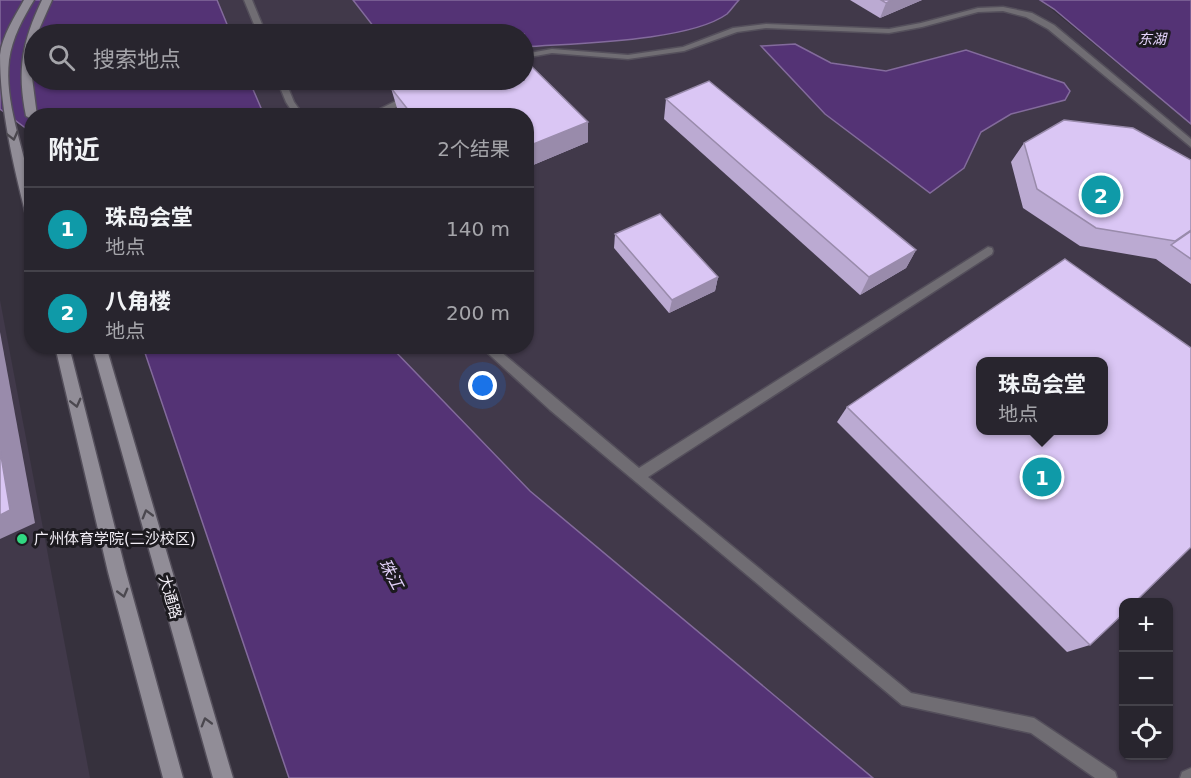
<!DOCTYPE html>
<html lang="zh">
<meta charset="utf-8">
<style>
body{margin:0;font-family:"DejaVu Sans","Noto Sans SC",sans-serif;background:#302d36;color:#f1f3f6}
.controls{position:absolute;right:18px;bottom:18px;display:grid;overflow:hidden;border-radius:12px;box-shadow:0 2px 4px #0004}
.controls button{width:54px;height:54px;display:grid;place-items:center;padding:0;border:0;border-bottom:2px solid #44424a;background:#28252e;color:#f1f3f6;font:30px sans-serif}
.you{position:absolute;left:483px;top:386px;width:21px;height:21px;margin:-15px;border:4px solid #fff;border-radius:50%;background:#1a73e8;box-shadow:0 0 0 9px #1a73e833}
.badge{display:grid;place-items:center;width:39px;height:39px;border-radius:50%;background:#8c9099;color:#fff;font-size:20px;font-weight:700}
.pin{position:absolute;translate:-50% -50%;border:3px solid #fff;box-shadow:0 2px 6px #0006}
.popup{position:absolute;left:976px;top:357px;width:132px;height:78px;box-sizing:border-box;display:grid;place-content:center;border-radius:12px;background:#28252e;filter:drop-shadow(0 2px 4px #0005);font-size:20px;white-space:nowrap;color:#a5a5aa}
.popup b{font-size:22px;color:#f1f3f6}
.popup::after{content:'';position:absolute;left:50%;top:100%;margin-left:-12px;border:12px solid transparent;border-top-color:#28252e}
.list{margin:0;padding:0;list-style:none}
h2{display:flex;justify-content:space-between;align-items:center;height:78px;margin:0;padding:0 24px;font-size:26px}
h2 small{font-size:20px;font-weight:400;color:#a5a5aa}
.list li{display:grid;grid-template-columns:39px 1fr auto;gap:18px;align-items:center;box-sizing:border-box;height:84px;padding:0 24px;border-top:2px solid #44424a}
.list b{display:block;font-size:22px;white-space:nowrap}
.list p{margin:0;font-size:20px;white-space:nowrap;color:#a5a5aa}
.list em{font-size:20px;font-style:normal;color:#a5a5aa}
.icon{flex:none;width:33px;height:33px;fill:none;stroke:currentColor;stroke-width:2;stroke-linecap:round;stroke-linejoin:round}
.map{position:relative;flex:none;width:1191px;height:778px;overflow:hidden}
.search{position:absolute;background:#28252e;box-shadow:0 2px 4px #0004;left:24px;top:24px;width:510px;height:66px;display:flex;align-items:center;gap:15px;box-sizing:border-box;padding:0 21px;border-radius:33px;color:#a5a5aa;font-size:22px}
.panel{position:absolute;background:#28252e;box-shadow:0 2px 4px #0004;left:24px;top:108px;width:510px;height:246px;border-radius:24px}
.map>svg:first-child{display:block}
</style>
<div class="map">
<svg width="1191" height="778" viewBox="0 0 1191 778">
<rect width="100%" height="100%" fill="#36313d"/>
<g fill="#41394a" fill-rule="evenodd">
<polygon points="217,0 353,0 377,31 384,34 231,34"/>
<path d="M739 0H1040L1191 124V778H873L530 491 391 347 526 346V116L264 115 249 80H524V47L659 36 706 24 727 14ZM980 362H1104V430H980ZM1124 602H1168V756H1124Z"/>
<polygon points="0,300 90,778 0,778"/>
</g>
<g fill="#543375" stroke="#836b9c" stroke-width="1.5">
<polygon points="0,0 217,0 231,34 34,34 34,80 249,80 264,115 32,116 31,132 0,109"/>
<path d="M353 0H739C735 4 731 10 727 14 688 42 573 43 524 47V34H384L377 31Z"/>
<polygon points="1040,0 1191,0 1191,124 1054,9"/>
<polygon points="795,44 831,63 886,71 966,50 1064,83 1070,91 1065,100 1011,114 981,132 964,168 930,193 825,114 761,46"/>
<polygon points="143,347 391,347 530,491 873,778 289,778"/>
</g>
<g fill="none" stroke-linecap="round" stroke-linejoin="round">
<defs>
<g id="service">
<polygon points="244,0 252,0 266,34 258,34"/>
<polygon points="1003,7 1032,13 1054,25 1191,139 1191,147 1048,29 1026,17 1003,11 978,12 922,27 889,33 766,28 737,32 684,51 628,59 552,53 524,58 524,54 552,49 628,55 683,47 733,28 766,24 889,29 921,23 978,8"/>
<polygon points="277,80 285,80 294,102 304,116 295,116 286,102"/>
<polygon points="410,94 413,95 413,99 378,116 366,116"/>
<polygon points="988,247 992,248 993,251 992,254 648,477 911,693 1034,718 1115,772 1117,778 1095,778 1031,733 902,705 550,410 480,346 494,346 639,468"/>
<polygon points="1191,768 1191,778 1180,778 1182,772"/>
</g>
<g id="secondary">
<path d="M24 0H34C23 18 12 38 9 60 4 102 23 146 31 187 33 197 32 209 32 219L26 215C13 164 0 108 0 55 2 36 15 16 24 0Z"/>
<path d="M42 0H52L37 34H34L31 70 37 116H32V119L26 116C17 70 22 42 42 0Z"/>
<polygon points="55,346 69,346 126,572 183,778 163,778 108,572"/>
<polygon points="92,346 106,346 233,778 213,778"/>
</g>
</defs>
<use href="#service" stroke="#544f5b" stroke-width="3"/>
<use href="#secondary" stroke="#544f5b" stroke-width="3"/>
<use href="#service" fill="#706d73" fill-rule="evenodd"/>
<use href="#secondary" fill="#918d97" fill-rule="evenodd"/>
</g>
<g fill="#bbaad2">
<polygon points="850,0 922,0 880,18"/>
<polygon points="391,88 588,122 588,142 526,168 526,116 403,116 397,108"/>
<polygon points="666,99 916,250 906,268 860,295 664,119"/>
<polygon points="1024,143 1191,160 1191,284 1156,259 1080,246 1023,208 1011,162"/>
<polygon points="615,234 718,277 715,291 669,313 614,248"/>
<polygon points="847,407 1090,645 1067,652 837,422"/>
</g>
<g fill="#998bab">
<polygon points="892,0 922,0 880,18 886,3"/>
<polygon points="588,122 588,142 526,168 526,147"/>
<polygon points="916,250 906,268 860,295 869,277"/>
<polygon points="718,277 715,291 669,313 672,300"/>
<polygon points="0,332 35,523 0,539"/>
</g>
<g fill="#dac6f4" stroke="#998bab" stroke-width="1.5" fill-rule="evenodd">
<polygon points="881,0 892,0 886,3"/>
<polygon points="524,59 588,122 526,147 526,116 413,116 391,88 414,80 524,80"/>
<polygon points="709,81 916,250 869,277 666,99"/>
<polygon points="1064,120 1133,128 1191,160 1191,230 1175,241 1096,228 1037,189 1024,143"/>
<polygon points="660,214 718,277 672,300 615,234"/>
<polygon points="1191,231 1191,259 1171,245"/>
<path d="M1065 259 1191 348V547L1134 603H1124V613L1090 645 847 407ZM981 362H1104V430H981Z"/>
<polygon points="0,450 10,510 0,515"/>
</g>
<defs><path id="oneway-chevron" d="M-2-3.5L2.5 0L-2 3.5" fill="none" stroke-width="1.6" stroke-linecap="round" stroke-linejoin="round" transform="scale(1.5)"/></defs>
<g stroke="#4b484f">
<use href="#oneway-chevron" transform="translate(13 136) rotate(76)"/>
<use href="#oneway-chevron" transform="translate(76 403) rotate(76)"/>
<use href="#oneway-chevron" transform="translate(147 514) rotate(-106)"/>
<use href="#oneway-chevron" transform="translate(123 593) rotate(75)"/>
<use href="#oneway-chevron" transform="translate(206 722) rotate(-106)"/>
</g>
<circle fill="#31d882" stroke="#1c1a1f" stroke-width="2" cx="22" cy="539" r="6"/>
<g text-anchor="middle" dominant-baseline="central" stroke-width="6" stroke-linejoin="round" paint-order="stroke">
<g font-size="14" font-style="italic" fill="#e6d5fd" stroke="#1c1a1f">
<text x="1152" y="39">东湖</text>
</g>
<g font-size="15" fill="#f2eef6" stroke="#1c1a1f" text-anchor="start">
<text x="34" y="539">广州体育学院(二沙校区)</text>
</g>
<g font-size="15" fill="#f2eef6" stroke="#1c1a1f">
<text transform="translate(170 597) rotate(74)">大通路</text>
</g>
<g font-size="16" font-style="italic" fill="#e6d5fd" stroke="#1c1a1f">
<text transform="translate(391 574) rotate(62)">珠江</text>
</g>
</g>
</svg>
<div class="controls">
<button>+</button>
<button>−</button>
<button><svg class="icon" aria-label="locate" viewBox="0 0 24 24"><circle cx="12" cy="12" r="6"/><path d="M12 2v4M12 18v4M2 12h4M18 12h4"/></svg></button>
</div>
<div class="you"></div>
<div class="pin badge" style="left:1042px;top:477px;background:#0f9aa8">1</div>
<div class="popup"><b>珠岛会堂</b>地点</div>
<div class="pin badge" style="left:1101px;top:195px;background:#0f9aa8">2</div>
<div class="search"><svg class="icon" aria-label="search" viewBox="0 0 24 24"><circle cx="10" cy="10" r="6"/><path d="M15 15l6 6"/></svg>搜索地点</div>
<section class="panel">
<h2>附近<small>2个结果</small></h2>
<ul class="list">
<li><span class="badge" style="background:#0f9aa8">1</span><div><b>珠岛会堂</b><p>地点</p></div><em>140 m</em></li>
<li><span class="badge" style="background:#0f9aa8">2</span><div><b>八角楼</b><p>地点</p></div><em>200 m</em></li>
</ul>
</section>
</div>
